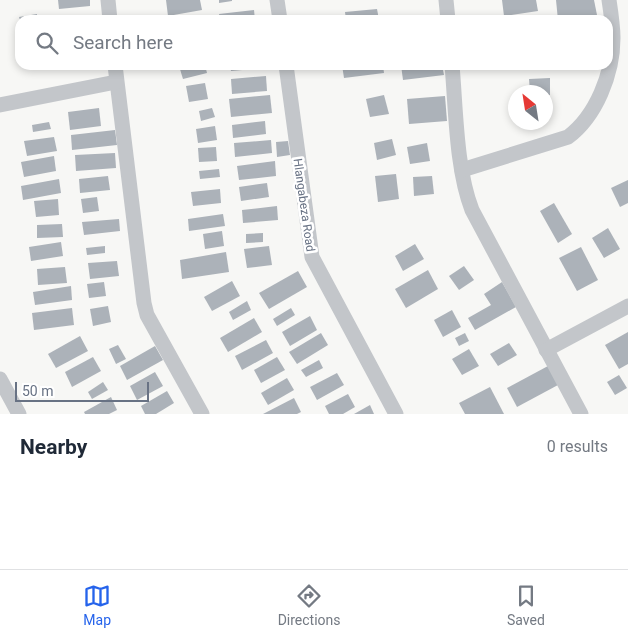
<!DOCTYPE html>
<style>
body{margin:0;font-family:Roboto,sans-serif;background:#f2f2f3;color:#1f2937}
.compass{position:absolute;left:508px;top:85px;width:45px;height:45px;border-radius:50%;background:#fff;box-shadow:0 2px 8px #0003;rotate:330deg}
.scale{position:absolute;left:15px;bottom:12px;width:134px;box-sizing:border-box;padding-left:5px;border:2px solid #687284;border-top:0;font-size:14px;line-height:18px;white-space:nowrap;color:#687284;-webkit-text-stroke:4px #fff;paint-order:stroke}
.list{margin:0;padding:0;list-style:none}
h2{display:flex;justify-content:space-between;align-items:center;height:65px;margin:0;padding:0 20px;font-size:21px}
h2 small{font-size:16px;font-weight:400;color:#747a83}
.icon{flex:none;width:28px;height:28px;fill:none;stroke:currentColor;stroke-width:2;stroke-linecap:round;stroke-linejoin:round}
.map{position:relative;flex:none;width:628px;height:414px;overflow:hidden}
.search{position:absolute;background:#fff;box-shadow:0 2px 8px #0003;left:15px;right:15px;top:15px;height:55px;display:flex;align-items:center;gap:12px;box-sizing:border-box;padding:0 18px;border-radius:15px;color:#747a83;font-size:19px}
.sheet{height:155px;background:#fff}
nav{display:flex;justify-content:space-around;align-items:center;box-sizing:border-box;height:70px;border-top:1px solid #e0e1e3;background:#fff;font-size:14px;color:#747a83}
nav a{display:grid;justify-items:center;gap:2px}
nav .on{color:#2563eb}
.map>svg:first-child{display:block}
</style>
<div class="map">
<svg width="628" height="414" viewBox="0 0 628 414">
<rect width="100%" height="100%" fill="#f7f7f5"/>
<g fill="#acb2b9">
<polygon points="58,0 90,0 90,6 59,9"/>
<polygon points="166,0 200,0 202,10 168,16"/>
<polygon points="219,0 232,0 232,1 219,3"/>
<polygon points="502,0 536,0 538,11 504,16"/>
<polygon points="556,0 594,0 597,15 558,20"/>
<polygon points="377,9 379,20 346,20 345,12"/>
<polygon points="254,10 255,20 220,20 219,14"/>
<polygon points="37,14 37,20 20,20 19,17"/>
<polygon points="202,15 203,20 184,20 184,18"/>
<polygon points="205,65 207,73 183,79 179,66"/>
<polygon points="230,65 266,65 266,68 231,71"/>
<polygon points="342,65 383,65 384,73 344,78"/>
<polygon points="401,65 442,65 444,75 403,80"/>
<polygon points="266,76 267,91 232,94 231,79"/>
<polygon points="550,78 550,95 546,95 546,92 530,92 529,79"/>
<polygon points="205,83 208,99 189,102 186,86"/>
<polygon points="270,95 272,113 231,117 229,99"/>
<polygon points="384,95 389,114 370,117 366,99"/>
<polygon points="445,96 447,121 409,124 407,99"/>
<polygon points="99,108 101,126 70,130 68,112"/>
<polygon points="212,108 215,117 201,121 199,111"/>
<polygon points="265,121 266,134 233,138 232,125"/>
<polygon points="49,122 51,129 33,132 32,125"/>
<polygon points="215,126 217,140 198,143 196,129"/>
<polygon points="115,130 117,145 72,150 71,135"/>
<polygon points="54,137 57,151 27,156 24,141"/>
<polygon points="392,139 396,155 377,160 374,143"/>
<polygon points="271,140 272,153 235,157 234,143"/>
<polygon points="288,141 290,155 277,157 276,142"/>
<polygon points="427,143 430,161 410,164 407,147"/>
<polygon points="216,147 217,161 199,162 198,148"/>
<polygon points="115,153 116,168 76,171 75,155"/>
<polygon points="54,156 56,171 24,177 21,162"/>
<polygon points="275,161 276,176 239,180 237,166"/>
<polygon points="219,169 220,177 200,179 199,171"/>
<polygon points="396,174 399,199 378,202 375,176"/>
<polygon points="108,176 110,190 80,193 79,179"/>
<polygon points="432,176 434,194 414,196 413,177"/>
<polygon points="59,179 61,193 23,200 21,186"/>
<polygon points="628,180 628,203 620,207 611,188"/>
<polygon points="267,183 269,197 241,201 239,187"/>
<polygon points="220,189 221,203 193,206 191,192"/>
<polygon points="97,197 99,211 83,213 81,199"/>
<polygon points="58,199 59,215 36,217 34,201"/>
<polygon points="554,203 572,234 558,243 540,211"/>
<polygon points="277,206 278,220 243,223 242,210"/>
<polygon points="223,214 225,226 189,231 188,219"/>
<polygon points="119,219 120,231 84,235 82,222"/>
<polygon points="62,224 63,237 37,238 37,225"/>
<polygon points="608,228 620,249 604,258 592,238"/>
<polygon points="222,231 224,246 205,249 203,234"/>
<polygon points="263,233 263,242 246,243 246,234"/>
<polygon points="61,242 63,256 31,261 29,247"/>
<polygon points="415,244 424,259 403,271 395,256"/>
<polygon points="105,246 105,253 87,255 86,248"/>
<polygon points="269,246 272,265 247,268 244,249"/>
<polygon points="581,247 598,280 577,291 559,258"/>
<polygon points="226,252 229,272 182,279 180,260"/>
<polygon points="117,261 119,276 90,279 88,263"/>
<polygon points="464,266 474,280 459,290 449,276"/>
<polygon points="65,267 67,283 38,285 37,269"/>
<polygon points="428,270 438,289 406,308 395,289"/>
<polygon points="298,271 307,287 269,309 259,293"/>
<polygon points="232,281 240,296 212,311 204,297"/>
<polygon points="104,282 106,296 89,298 87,284"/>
<polygon points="502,282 516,307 475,330 468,318 491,305 484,294"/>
<polygon points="71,286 72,300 35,305 33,292"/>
<polygon points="247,301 251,310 233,320 229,312"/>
<polygon points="108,306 111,322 93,326 90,309"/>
<polygon points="72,308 74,325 34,330 32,313"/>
<polygon points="291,308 295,315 277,326 273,319"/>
<polygon points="452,310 461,327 443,337 434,320"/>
<polygon points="310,316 317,330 290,346 282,332"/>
<polygon points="254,318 262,332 228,352 220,338"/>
<polygon points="628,332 628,364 619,369 605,345"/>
<polygon points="321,333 328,345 297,364 289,352"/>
<polygon points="465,333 469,341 459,346 455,338"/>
<polygon points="80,336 88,351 56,368 48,354"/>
<polygon points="266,340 273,353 242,370 235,356"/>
<polygon points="509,343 517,355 498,366 490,354"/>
<polygon points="118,345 126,359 116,364 109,349"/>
<polygon points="155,346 163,360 127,380 120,366"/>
<polygon points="469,349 479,366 462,375 452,359"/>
<polygon points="93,357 101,371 72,387 65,372"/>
<polygon points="277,357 285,370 261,383 254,370"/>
<polygon points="319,360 323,368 306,377 301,370"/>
<polygon points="548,366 558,385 517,407 507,388"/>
<polygon points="155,372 163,386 137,400 130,386"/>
<polygon points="337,373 344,385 317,400 310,387"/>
<polygon points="619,375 627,388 615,395 607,382"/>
<polygon points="287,378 294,390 268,405 261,393"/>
<polygon points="103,382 108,390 92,399 88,392"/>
<polygon points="490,387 504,414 465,414 459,403"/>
<polygon points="167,391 174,403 156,414 145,414 141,406"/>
<polygon points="348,394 355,407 343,414 329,414 325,406"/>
<polygon points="111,397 117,410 109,414 85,414 84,412"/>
<polygon points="294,398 301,412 297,414 263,414"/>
<polygon points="370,405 374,414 354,414"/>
</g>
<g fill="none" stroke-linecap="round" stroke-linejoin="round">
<g stroke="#c3c6ca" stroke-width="15">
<polyline points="108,0 110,20"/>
<polyline points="277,0 280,20"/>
<polyline points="446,0 448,20"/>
<polyline points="115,65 144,303 147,315 202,414"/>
<polyline points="286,65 312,257 396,414"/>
<path d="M452 65C456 110 456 169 472 210L581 414"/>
<polyline points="0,105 116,82"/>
<path d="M462 170 568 137C596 116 613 74 613 38 613 26 611 13 609 0"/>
<polyline points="546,350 628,306"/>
<polyline points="0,379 19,414"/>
</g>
</g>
<g text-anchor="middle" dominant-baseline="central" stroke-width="5" stroke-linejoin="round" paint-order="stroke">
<g font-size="12" fill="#687284" stroke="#fff">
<text transform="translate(304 205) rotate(82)">Hlangabeza Road</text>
</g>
</g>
</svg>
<svg class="compass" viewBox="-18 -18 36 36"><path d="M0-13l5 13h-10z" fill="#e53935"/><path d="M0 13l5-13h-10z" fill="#747a83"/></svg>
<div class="scale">50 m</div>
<div class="search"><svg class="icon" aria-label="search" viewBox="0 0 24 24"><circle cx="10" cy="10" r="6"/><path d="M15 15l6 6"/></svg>Search here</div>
</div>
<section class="sheet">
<h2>Nearby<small>0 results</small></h2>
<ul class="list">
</ul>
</section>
<nav>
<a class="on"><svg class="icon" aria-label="map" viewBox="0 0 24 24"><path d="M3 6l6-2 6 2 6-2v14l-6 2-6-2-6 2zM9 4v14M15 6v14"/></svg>Map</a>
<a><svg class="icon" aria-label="directions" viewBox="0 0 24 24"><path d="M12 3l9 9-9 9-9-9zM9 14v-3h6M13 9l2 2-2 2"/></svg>Directions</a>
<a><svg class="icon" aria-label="saved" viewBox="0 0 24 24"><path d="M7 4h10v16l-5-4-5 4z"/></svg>Saved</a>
</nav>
